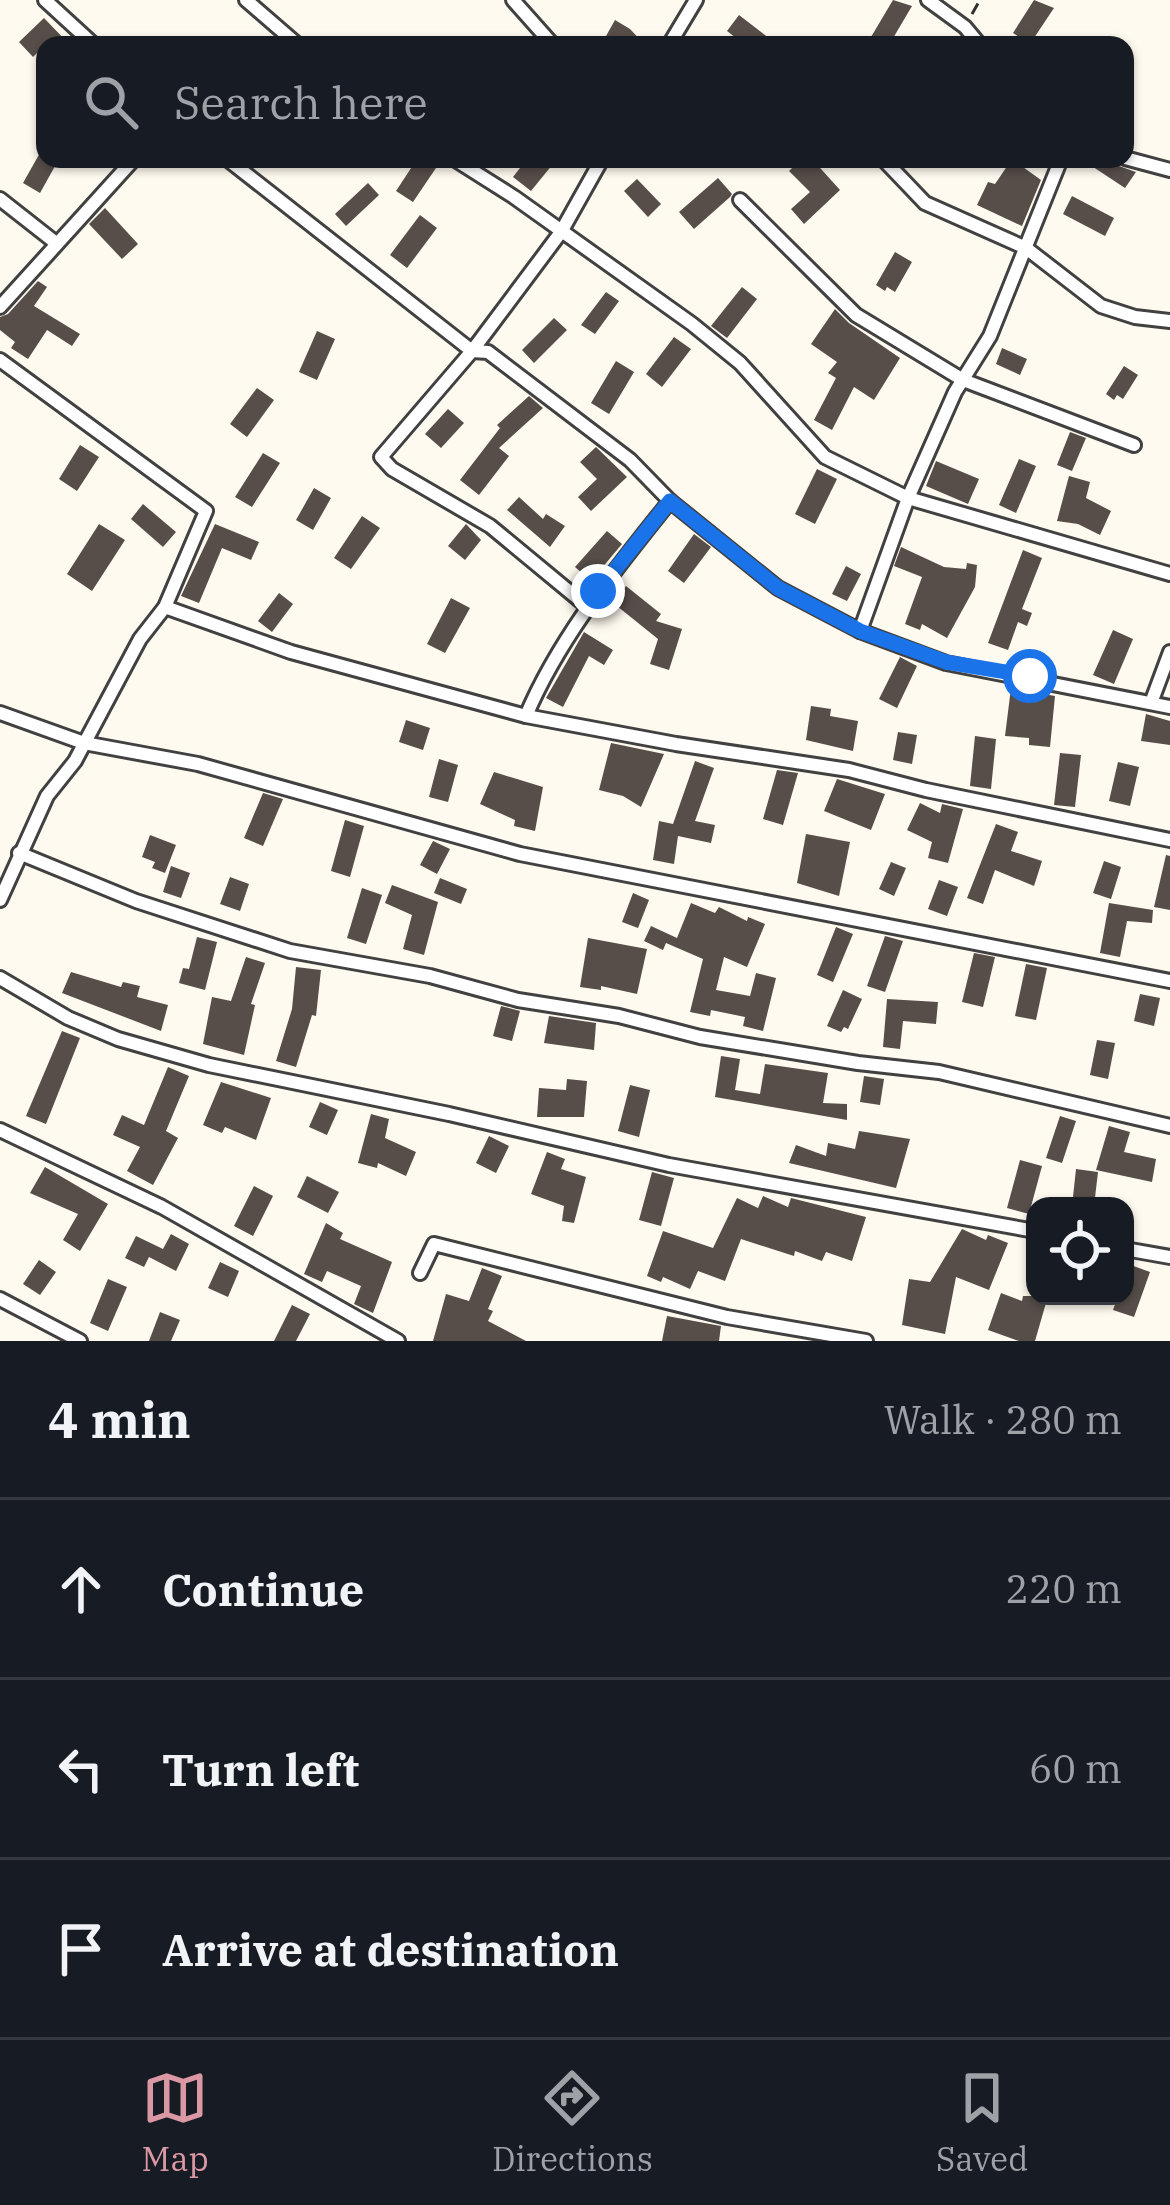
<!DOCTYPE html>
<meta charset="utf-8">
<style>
body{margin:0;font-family:"IBM Plex Serif",serif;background:#20242c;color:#f1f3f6}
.controls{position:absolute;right:36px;bottom:36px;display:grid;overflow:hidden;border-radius:24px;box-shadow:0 3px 9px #0004}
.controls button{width:108px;height:108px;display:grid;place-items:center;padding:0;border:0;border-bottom:3px solid #363941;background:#171b24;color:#f1f3f6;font:60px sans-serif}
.stop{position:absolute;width:36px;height:36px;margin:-27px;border:9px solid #1a73e8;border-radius:50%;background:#fff}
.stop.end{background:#1a73e8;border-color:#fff;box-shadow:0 3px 12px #0008}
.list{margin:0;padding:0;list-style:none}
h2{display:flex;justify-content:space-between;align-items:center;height:156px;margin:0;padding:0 48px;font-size:51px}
h2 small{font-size:39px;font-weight:400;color:#9ea1a6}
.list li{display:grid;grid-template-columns:78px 1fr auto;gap:36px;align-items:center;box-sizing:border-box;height:180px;padding:0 48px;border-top:3px solid #363941}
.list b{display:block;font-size:45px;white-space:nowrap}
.list em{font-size:39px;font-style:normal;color:#9ea1a6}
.icon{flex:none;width:66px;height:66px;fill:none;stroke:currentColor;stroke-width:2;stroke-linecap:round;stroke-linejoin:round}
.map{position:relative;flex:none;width:1170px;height:1341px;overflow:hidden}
.search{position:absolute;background:#171b24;box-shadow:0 3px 9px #0004;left:36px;right:36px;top:36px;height:132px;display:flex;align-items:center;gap:30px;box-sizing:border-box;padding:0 42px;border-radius:24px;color:#9ea1a6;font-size:45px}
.sheet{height:696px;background:#171b24}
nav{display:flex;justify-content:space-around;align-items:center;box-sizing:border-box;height:168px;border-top:3px solid #363941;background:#171b24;font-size:33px;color:#9ea1a6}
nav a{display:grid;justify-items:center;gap:6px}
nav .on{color:#da97a4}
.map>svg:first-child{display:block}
</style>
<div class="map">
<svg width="1170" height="1341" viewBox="0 0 1170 1341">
<rect width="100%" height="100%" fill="#fffaef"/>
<g fill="#574e4a">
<polygon points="893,0 912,6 889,45 884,45 871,37"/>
<polygon points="1034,0 1054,8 1030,44 1013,33"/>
<polygon points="739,15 778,45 745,45 727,31"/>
<polygon points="44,18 70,45 45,45 33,57 19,42"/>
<polygon points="615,20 630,29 645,45 601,45"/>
<polygon points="45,144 45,159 59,159 40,193 23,183"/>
<polygon points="417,159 428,159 438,165 413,202 396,191"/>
<polygon points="527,159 557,159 531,191 513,177"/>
<polygon points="801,159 812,159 840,190 804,224 791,209 810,192 789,171"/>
<polygon points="1012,159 1041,180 1022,226 977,205 988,182 995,184"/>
<polygon points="1081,159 1115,159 1119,166 1136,172 1125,188"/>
<polygon points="718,178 732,194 730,197 694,229 679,212"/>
<polygon points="637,179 661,204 648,217 624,191"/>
<polygon points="368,183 379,195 346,226 335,214"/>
<polygon points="1072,196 1114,218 1105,236 1063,214"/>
<polygon points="105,208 138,244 122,259 89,224"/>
<polygon points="420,215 437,228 407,268 390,255"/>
<polygon points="895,252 912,262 895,292 887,287 885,291 876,285"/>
<polygon points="38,281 47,287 34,306 80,334 72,346 47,330 28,359 11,348 15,342 0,330 0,317 8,314"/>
<polygon points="742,287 757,299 727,338 711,326"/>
<polygon points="606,292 619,301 595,334 581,325"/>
<polygon points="835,309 849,323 900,358 874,400 854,387 832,430 814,420 836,378 828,373 837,362 811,344"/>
<polygon points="554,318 567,330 534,363 522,350"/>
<polygon points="317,331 335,339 317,380 299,372"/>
<polygon points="674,337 691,349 662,387 646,374"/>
<polygon points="1002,348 1027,359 1020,375 996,364"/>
<polygon points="616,361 634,372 609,414 591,403"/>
<polygon points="1124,366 1138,375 1123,399 1117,395 1114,400 1106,394"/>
<polygon points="257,388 274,400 247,437 230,424"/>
<polygon points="529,396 543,408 499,448 509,456 479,495 460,480 500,428 497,425"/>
<polygon points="448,409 464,423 441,448 425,434"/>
<polygon points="1070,432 1086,438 1072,471 1057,465"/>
<polygon points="80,445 99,457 77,491 59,479"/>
<polygon points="596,447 627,477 591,511 578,497 597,479 580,462"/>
<polygon points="263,453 280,463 252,507 235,497"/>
<polygon points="1019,459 1036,466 1016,513 999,505"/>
<polygon points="936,461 979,479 968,504 926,486"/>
<polygon points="817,469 837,479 815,524 795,514"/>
<polygon points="1069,476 1090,482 1086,498 1111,511 1100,535 1078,524 1057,521"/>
<polygon points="314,488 331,498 313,530 296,520"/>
<polygon points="519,497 543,519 546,514 565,526 550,547 507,510"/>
<polygon points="143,504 176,532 163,547 131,519"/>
<polygon points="362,516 380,528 351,569 334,558"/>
<polygon points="99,524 125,540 92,591 67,574"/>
<polygon points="215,524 259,542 251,560 222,548 199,603 181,596"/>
<polygon points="466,524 481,540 465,560 448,546"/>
<polygon points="607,531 622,544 591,581 575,567"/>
<polygon points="694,534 711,547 684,583 668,571"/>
<polygon points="901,547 944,567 966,569 967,563 977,565 975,587 947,638 922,624 920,630 905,624 922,577 894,566"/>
<polygon points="1023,550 1042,558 1022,609 1032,613 1027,626 1018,622 1008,650 988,643"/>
<polygon points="846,566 861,574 847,601 832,594"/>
<polygon points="626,586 661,614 656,621 682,629 669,670 650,664 658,639 612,602"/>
<polygon points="279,593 293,604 272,632 258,621"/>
<polygon points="451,598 470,608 445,653 427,644"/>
<polygon points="1113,630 1133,639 1114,684 1093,675"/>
<polygon points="584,632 613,650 604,665 589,656 563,707 546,698"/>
<polygon points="900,657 917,666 897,708 879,699"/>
<polygon points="1011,688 1055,696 1050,747 1029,745 1029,738 1005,736"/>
<polygon points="811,706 831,709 830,716 858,721 853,751 806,740"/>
<polygon points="1146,714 1170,721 1170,745 1141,741"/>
<polygon points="406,720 430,728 423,750 399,742"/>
<polygon points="898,732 917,735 912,764 893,760"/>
<polygon points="975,736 996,739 991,789 970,786"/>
<polygon points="611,743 664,754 641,807 623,796 599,790"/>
<polygon points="1060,753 1081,755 1075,807 1054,805"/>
<polygon points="439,759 458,765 448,802 429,797"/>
<polygon points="695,761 714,768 695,821 715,825 711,843 678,836 674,864 653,860 659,821 673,824"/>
<polygon points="1118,762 1139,767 1130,806 1109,801"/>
<polygon points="777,770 798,773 783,825 763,819"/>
<polygon points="494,772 543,787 535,831 514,826 515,820 480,804"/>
<polygon points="837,779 885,794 871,830 824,811"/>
<polygon points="263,793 283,799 263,846 244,838"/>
<polygon points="920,803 940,813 942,804 963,809 948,863 928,858 932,842 907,830"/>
<polygon points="345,820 364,826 350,877 331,871"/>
<polygon points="996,824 1018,832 1011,851 1042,861 1034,886 995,870 983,904 967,898"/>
<polygon points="806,834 850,842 839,896 797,883"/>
<polygon points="150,835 176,845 165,873 152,868 155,862 142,857"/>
<polygon points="433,841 450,849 437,874 420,865"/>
<polygon points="1166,855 1170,856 1170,910 1154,907"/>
<polygon points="1104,861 1121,867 1111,899 1093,893"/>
<polygon points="891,862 906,868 894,896 879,889"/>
<polygon points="171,866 190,873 181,898 163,892"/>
<polygon points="230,877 249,884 240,911 220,904"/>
<polygon points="440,878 467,889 461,904 434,893"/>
<polygon points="939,880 958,887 947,916 928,909"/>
<polygon points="392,885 438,902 424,955 403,949 412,915 385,903"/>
<polygon points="362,888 382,895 366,944 347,938"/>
<polygon points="633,893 649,900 638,928 622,922"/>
<polygon points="691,903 715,913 719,907 747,921 748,917 765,924 747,967 724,957 716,990 750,996 756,973 776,978 763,1031 743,1026 745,1017 711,1010 710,1016 690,1012 703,959 666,943 663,950 644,941 651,926 677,938"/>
<polygon points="1109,903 1153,910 1152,923 1127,921 1120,957 1100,953"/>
<polygon points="836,927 853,934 833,982 817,975"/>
<polygon points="885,936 903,941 885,992 867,986"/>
<polygon points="197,937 217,942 205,990 179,983 183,968 189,969"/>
<polygon points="588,938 647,949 637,994 601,986 601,990 580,987"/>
<polygon points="974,953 995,957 983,1007 962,1002"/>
<polygon points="246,957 265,963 251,1004 255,1005 244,1055 203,1044 212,997 231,1001"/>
<polygon points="1026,964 1047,968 1036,1020 1015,1016"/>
<polygon points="296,967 321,970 316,1016 312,1015 296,1067 276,1061 292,1009"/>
<polygon points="71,972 121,987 123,982 140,986 137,997 168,1005 161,1031 62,993"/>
<polygon points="843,990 862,999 848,1029 844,1027 841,1032 827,1026"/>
<polygon points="1140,994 1160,998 1154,1026 1134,1021"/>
<polygon points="887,999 938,1002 936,1024 903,1021 900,1049 883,1047"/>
<polygon points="501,1006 520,1011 512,1041 493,1036"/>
<polygon points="549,1016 596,1023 594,1050 544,1043"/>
<polygon points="62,1031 80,1038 46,1124 26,1116"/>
<polygon points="1097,1040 1115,1043 1108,1079 1090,1075"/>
<polygon points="721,1056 740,1059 735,1090 760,1094 765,1064 828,1073 823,1103 847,1104 847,1120 715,1097"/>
<polygon points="168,1067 189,1076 166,1131 178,1138 153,1185 127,1171 140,1147 113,1135 122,1115 144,1125"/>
<polygon points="864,1076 884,1079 880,1105 860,1102"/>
<polygon points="567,1079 587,1081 584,1117 537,1117 539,1088 566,1090"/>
<polygon points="221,1082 271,1098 256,1140 225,1127 222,1133 203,1125"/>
<polygon points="630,1085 650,1090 639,1137 618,1131"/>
<polygon points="320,1102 338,1110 327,1135 309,1127"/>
<polygon points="371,1114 389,1119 385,1138 416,1152 406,1176 378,1163 377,1168 358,1163"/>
<polygon points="1060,1116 1076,1121 1062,1163 1046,1158"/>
<polygon points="1109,1126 1130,1132 1124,1152 1156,1159 1152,1182 1096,1170"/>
<polygon points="859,1131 910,1139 896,1188 789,1163 796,1145 826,1156 828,1143 855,1149"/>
<polygon points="489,1136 509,1146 496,1173 476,1163"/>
<polygon points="547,1152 565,1159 561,1169 586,1177 574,1223 562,1221 564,1206 531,1194"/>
<polygon points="1020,1160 1042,1166 1029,1214 1007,1208"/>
<polygon points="45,1167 108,1204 80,1251 63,1240 78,1214 30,1193"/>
<polygon points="1076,1169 1098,1172 1094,1206 1072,1206"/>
<polygon points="652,1172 674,1178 661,1226 639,1220"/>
<polygon points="307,1176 339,1192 328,1213 297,1197"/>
<polygon points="254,1186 273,1196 253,1236 234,1226"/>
<polygon points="763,1196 788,1207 791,1198 866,1217 852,1261 826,1252 822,1261 795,1251 794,1256 741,1239 725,1281 698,1271 690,1289 663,1277 661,1282 647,1276 663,1231 713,1248 737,1198 758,1208"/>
<polygon points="326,1223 343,1233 340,1239 392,1262 373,1313 354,1304 361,1286 327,1271 322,1282 304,1274"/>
<polygon points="962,1229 986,1240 988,1235 1008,1243 989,1290 956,1277 945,1334 902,1325 909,1279 930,1282"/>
<polygon points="171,1234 189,1244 176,1271 149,1257 144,1267 125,1258 136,1236 163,1249"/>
<polygon points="39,1260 56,1272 40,1295 23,1284"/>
<polygon points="220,1262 239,1271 228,1297 208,1288"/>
<polygon points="1128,1264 1150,1272 1134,1317 1113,1310 1118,1296 1125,1296"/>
<polygon points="482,1268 502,1276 488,1309 493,1311 488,1321 526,1341 433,1341 446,1294 469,1301"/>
<polygon points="108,1279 127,1287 108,1331 90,1323"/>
<polygon points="1001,1293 1022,1301 1023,1296 1048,1296 1035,1341 1019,1341 988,1330"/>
<polygon points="292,1305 310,1314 296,1341 274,1341"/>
<polygon points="160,1312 180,1320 171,1341 149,1341"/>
<polygon points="667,1316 721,1326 719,1341 662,1341"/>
</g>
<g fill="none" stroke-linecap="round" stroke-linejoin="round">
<defs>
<g id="minor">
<polyline points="45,0 94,45"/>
<polyline points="246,0 298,45"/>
<polyline points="513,0 553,45"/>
<polyline points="928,0 965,27 980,45"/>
<polyline points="669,45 696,0"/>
<polyline points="1125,158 1170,170"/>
<polyline points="227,159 472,351 381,457 392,469 490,526 588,607"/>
<polyline points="454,159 514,197 692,324 740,363 825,457 908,498 860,631"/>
<polyline points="602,159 561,232 472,351 488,352 630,460 670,501"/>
<polyline points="883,159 925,203 1026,248 1101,306 1135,317 1170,321"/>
<polyline points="1061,159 990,336 955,392 908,498 1170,574"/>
<polyline points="0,199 56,243"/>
<polyline points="740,200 856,315 963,380 1134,445"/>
<polyline points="0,307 134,159"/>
<polyline points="0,360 206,511 165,607 140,639 75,761 47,796 0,900"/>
<polyline points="165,607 291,652 526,716 676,744 849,770 926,790 1170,840"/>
<polyline points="1151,703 1170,652"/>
<polyline points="0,713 84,743 198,764 520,854 1170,981"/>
<path d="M526 716C560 636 616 569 670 501L778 588 860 631 946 663 1170 707"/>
<polyline points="19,853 136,901 290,951 430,976 518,1000 619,1016 700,1037 858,1063 939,1072 1170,1126"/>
<polyline points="0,978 68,1018 118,1039 209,1065 449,1114 669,1165 1035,1231"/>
<polyline points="0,1130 162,1207 398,1341"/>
<polyline points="1125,1249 1170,1257"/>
<polyline points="420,1273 434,1244 727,1317 866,1341"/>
<polyline points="0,1299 80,1341"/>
</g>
</defs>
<use href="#minor" stroke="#414141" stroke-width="18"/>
<polyline stroke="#303030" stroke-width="3" stroke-dasharray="12 6" stroke-linecap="butt" points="972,14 980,0"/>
<use href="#minor" stroke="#fff" stroke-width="12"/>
</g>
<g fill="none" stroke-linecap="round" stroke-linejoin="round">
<polyline stroke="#1a73e8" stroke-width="15" points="598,591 670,501 778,588 860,631 946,662 1030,676"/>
</g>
</svg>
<div class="controls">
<button><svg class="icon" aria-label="locate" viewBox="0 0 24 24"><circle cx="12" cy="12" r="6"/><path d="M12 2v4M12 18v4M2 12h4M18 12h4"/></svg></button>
</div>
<div class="stop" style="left:1030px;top:676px"></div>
<div class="stop end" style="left:598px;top:591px"></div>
<div class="search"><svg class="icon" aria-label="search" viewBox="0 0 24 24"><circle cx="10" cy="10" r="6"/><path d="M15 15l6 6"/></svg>Search here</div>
</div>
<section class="sheet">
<h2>4 min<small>Walk · 280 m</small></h2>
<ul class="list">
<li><svg class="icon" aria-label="ahead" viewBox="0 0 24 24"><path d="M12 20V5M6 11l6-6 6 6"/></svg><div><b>Continue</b></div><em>220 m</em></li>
<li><svg class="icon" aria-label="left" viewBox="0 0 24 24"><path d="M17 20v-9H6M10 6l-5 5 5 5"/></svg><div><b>Turn left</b></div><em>60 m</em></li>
<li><svg class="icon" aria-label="arrive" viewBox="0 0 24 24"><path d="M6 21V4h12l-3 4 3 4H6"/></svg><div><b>Arrive at destination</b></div></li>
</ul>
</section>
<nav>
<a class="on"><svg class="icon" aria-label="map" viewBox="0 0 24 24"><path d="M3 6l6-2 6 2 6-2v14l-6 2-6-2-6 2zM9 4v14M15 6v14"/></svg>Map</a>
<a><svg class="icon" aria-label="directions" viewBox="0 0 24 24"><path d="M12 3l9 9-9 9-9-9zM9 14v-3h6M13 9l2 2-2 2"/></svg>Directions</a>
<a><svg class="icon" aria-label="saved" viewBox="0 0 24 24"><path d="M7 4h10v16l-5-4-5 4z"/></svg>Saved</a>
</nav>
